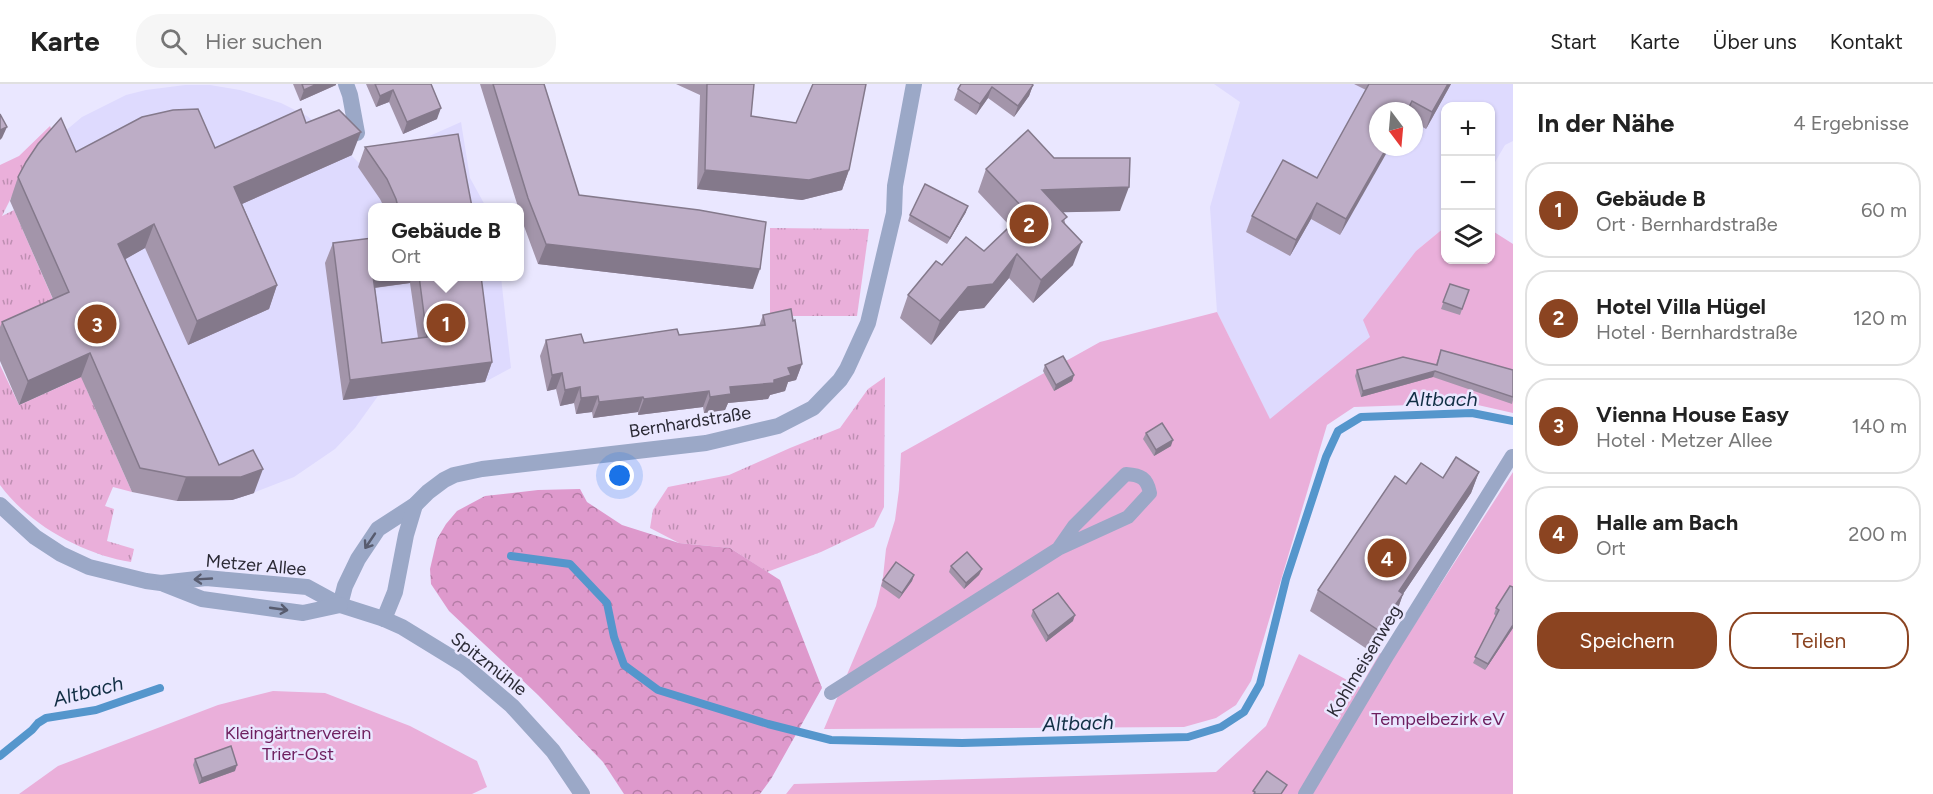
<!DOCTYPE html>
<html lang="de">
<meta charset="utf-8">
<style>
body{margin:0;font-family:Figtree,sans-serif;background:#f6f6f6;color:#222}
.controls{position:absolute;right:18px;top:18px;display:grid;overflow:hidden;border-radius:12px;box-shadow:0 2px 4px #0004}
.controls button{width:54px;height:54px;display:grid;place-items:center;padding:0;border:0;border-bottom:2px solid #e0e0e0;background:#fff;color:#222;font:30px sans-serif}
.compass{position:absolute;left:1369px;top:18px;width:54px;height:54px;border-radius:50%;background:#fff;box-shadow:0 2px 4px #0004;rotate:164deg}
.you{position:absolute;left:620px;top:392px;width:21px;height:21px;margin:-15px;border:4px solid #fff;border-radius:50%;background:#1a73e8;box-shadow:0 0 0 9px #1a73e833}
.badge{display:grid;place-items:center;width:39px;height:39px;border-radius:50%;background:#8b4421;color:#fff;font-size:20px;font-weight:700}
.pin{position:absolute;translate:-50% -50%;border:3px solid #fff;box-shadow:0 2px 6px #0006}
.popup{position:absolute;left:368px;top:119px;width:156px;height:78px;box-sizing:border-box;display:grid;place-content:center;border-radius:12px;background:#fff;filter:drop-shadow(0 2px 4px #0005);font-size:20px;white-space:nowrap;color:#767676}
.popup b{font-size:22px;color:#222}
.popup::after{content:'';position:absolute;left:50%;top:100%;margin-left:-12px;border:12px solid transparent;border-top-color:#fff}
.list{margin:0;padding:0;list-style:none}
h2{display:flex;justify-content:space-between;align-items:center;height:78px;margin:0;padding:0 24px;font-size:26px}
h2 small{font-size:20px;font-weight:400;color:#767676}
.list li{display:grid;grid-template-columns:39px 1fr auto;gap:18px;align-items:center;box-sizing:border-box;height:96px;margin:0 12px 12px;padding:0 12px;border:2px solid #e0e0e0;border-radius:24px}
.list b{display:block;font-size:22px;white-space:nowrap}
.list p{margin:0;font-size:20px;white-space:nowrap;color:#767676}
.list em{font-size:20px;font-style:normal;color:#767676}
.actions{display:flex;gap:12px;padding:18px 24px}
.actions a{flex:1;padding:14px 0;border:2px solid #8b4421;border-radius:24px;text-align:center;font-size:21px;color:#8b4421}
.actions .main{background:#8b4421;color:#fff}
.icon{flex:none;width:33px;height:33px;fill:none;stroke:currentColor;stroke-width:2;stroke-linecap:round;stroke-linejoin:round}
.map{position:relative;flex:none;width:1513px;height:710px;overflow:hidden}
header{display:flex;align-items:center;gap:36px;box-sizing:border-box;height:84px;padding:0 30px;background:#fff;border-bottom:2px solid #e0e0e0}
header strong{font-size:28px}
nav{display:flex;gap:33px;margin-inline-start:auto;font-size:21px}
.search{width:420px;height:54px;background:#f6f6f6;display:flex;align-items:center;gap:15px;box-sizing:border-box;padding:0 21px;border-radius:24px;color:#767676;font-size:22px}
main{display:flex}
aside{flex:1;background:#fff}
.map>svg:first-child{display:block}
</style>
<header>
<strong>Karte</strong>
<div class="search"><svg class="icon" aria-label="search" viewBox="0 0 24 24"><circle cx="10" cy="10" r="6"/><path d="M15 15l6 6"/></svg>Hier suchen</div>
<nav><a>Start</a><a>Karte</a><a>Über uns</a><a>Kontakt</a></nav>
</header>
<main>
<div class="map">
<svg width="1513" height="710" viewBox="0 0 1513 710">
<defs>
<pattern id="grass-tufts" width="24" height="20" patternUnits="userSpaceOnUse" patternTransform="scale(1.5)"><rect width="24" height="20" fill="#eaafda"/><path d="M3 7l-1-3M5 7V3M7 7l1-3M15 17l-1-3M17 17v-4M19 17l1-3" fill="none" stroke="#be8fb2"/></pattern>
<pattern id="forest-crowns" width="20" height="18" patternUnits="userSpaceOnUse" patternTransform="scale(1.5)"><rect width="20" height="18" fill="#de99cc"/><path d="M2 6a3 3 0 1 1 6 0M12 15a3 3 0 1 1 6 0" fill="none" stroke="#b47da6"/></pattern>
</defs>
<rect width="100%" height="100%" fill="#eae7ff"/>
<g fill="#dedafe" fill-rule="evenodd">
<path d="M1214 0H1513V57L1505 61 1491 85 1490 22H1446L1445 143 1416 167 1371 253 1270 336 1217 228 1210 123 1240 18ZM1378 27H1414V63H1378Z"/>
<polygon points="185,1 210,1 240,6 281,19 307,32 330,50 362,82 461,38 470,94 486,123 372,124 372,192 501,193 511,284 485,298 378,312 355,344 335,365 294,393 237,415 222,417 215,416 52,58 82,33 126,11 146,6"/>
</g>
<g fill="url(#grass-tufts)">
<polygon points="50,42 56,55 17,102 2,132 14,126 55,220 0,259 0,81 19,72"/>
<polygon points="770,144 869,145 857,232 770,232"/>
<path d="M0 281 19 321 75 296 92 282 86 304 132 408 113 403 105 422 114 425 107 457 134 465 131 478C84 471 28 440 0 401Z"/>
<polygon points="885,293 884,423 874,443 821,468 767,488 730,464 679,459 650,444 653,426 668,403 729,391 790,364 840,344 868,305"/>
</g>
<polygon fill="url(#forest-crowns)" points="580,405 587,418 622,441 679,459 730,464 780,496 822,604 771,695 760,710 624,710 603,678 538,611 449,527 431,500 430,485 437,455 446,440 457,427 485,412 538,406"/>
<g fill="#eaafda">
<polygon points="1445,143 1446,176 1490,176 1491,146 1513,160 1513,329 1469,319 1354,323 1327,341 1251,597 1236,621 1216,634 1184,643 824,645 876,522 883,493 886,465 895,436 899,406 901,369 1100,258 1217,228 1270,335 1370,253 1363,236 1416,167"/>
<polygon points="1513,388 1513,710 786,710 794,700 1216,688 1266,642 1299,570 1360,603 1380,569 1391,577"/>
<polygon points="273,607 325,609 410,642 477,677 487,703 472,710 19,710 58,682 218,621"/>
</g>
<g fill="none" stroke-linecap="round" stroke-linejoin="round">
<g stroke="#5596cc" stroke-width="8">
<polyline points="511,472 570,480 607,519 614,553 624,581 658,606 768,640 831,656 962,659 1188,653 1221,643 1244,628 1260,600 1286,495 1326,373 1338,347 1361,333 1472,329 1513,337"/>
<polyline points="0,672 32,646 38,639 46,634 96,626 160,604"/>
</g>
<g stroke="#9ba8c7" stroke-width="14">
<path d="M831 609 1058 465 1128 433 1150 409C1147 394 1141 391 1126 390L1074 442 1058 465"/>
<polyline points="1305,710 1386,574 1512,372"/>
</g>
<g stroke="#9ba8c7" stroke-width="16">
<polyline points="346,0 350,11 357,49"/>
<polyline points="340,521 345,502 358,475 378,445 415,421 428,408 444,396 454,391 482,385 706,359 778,342 813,324 840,296 847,285 868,239 894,129 895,102 914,0"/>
<polyline points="384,535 395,508 406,451 415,421"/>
</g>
<g stroke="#9ba8c7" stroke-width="16">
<polyline points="0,421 35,453 61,470 89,483 146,497 161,499 206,494 307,503 340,521 384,535 402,543 464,581 512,622 553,667 582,710"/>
<polyline points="164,500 202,515 303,529 340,521"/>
</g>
</g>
<g fill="#a395aa" fill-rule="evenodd">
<polygon points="293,0 336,0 336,1 300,17"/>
<polygon points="366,0 431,0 437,35 403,50 389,18 376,23"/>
<polygon points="480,0 544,0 579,111 753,205 538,180 521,134 519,128 519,123 518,123"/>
<polygon points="676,0 754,0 751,32 849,86 842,106 802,116 697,105 700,11"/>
<polygon points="1354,0 1451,0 1426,45 1414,38 1414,27 1378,27 1378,63 1340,151 1311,135 1290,172 1246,148 1252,132 1317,94 1366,6"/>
<polygon points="1033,1 1029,12 1014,33 988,14 976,31 954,16 958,5"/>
<polygon points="306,39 352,71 242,120 277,201 269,225 188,261 145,164 125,175 219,381 254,409 232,416 177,417 132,408 81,293 19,321 0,277 0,243 2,238 53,215 10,117 18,93 76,68 215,64"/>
<polygon points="365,63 472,123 384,123 380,115 358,83"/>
<polygon points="1054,74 1120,127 1063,128 1073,181 1033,219 1009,194 984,224 959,227 931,261 900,234 908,211 942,181 984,167 1010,142 978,108 986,85"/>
<polygon points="966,128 947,160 908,137 910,131"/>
<path d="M333 159 372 192H481L492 278 485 298 343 316 325 179ZM410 199 418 254 382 259 375 204Z"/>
<polygon points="1450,200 1469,206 1460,231 1441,225"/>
<polygon points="763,231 802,280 796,296 788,298 785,307 770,311 768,315 728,319 725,326 704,329 703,323 638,331 638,328 593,334 592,328 576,330 574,319 560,322 556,305 547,307 540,272 546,256 584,259 679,251 759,242"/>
<polygon points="1441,266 1513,286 1513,316 1512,320 1433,293 1361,313 1355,292 1357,286 1436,280"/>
<polygon points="1045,281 1074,291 1072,297 1054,307 1043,287"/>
<polygon points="1146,349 1171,362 1154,372 1143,355"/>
<polygon points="1479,388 1471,409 1403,510 1396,530 1370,567 1310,527 1318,506 1443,394"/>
<polygon points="951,482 982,485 979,491 964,505 949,488"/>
<polygon points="914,491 912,497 899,515 881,502 883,496"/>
<polygon points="1513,503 1513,544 1485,586 1473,579 1496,532 1494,530 1496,524"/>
<polygon points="1033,526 1073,537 1046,558 1031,532"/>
<polygon points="195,675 235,687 199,700 193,681"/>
</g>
<g fill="#84798b">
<polygon points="317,0 336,0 336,1 300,17 304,6"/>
<polygon points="1448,0 1451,0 1426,45 1432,28"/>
<polygon points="1033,1 1029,12 1014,33 1018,22"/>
<polygon points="992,3 988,14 976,31 980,20"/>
<polygon points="393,6 389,18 376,23 380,12"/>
<polygon points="441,24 437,35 403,50 407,38"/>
<polygon points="7,43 2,54 0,56 0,46"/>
<polygon points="361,48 352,71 226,127 234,103"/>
<polygon points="1387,63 1390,63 1340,151 1346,135"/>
<polygon points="705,86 849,86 842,106 802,116 697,105"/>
<polygon points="1129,103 1120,127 1033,129 1042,106"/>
<polygon points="1317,119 1311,135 1290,172 1296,156"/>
<polygon points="968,122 966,128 947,160 950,154"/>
<polygon points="154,140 145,164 110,184 118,160"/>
<polygon points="1082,158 1073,181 1033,219 1041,196"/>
<polygon points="546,160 760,185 753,205 538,180"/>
<polygon points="1017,170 1009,194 984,224 959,227 931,261 940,237 968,203"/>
<polygon points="372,192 412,192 410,199 365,205"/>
<polygon points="277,201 269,225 188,261 197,237"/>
<polygon points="90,269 81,293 19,321 28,297"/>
<polygon points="492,278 485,298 343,316 350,296"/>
<polygon points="802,280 796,296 788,298 785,307 770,311 768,315 728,319 725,326 704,329 710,313 730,303 774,296 788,284"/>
<polygon points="1435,287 1433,293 1361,313 1363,307"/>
<polygon points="562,289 556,305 547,307 552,291"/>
<polygon points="1074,291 1072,297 1054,307 1056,301"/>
<polygon points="580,303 574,319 560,322 565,306"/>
<polygon points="709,307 703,323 638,331 644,315"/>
<polygon points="598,312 592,328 576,330 581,314"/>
<polygon points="643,313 638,328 593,334 599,318"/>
<polygon points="1173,356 1171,362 1154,372 1156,366"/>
<polygon points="263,385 254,409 232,416 177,417 186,393"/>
<polygon points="1479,388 1471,409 1403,510 1396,530 1370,567 1378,546 1399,507"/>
<polygon points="982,485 979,491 964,505 966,499"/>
<polygon points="914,491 912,497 899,515 902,509"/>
<polygon points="1075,531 1073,537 1046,558 1048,552"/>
<polygon points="1513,541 1513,544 1485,586 1488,580"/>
<polygon points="237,681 235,687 199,700 202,694"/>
</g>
<g fill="#bdadc6" stroke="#84798b" stroke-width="1.5">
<polygon points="302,0 317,0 304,6"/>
<polygon points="375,0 431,0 441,24 407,38 393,6 380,12"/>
<polygon points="493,0 544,0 579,111 699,126 766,138 760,185 546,160 528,114"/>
<polygon points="707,0 754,0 751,32 796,39 813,0 866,0 849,86 809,96 705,86"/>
<polygon points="961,0 1032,0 1033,1 1018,22 992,3 980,20 958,5"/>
<polygon points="1369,0 1448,0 1432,28 1412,17 1407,27 1378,27 1378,63 1387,63 1346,135 1317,119 1296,156 1252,132 1283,76 1317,94"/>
<polygon points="198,25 215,64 301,25 306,39 339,26 361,48 234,103 277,201 197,237 154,140 118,160 219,381 253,366 263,385 241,393 186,393 140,384 90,269 28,297 2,238 69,208 18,93 26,78 38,60 61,34 76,68 142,33 173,26"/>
<polygon points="0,30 7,43 0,46"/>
<polygon points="1028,46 1054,74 1130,74 1129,103 1042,106 1067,133 1062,137 1082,158 1041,196 1017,170 993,200 968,203 940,237 908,211 936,177 942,181 966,153 984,167 1026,127 986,85"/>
<polygon points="458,50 472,123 398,123 396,115 387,95 365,63"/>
<polygon points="925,100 968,122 950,154 910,131"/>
<polygon points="372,154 372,192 373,192 382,259 427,253 419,192 481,192 492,278 350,296 333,159"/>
<polygon points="1450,200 1469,206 1462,225 1443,218"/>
<polygon points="791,225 793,237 795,236 802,280 788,284 791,291 774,296 774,299 730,303 731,310 710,313 709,307 644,315 643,313 599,318 598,312 581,314 580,303 565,306 562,289 552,291 546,256 581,250 584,259 677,245 679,251 741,244 765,241 763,231"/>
<polygon points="1441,266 1513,286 1513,313 1435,287 1363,307 1357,286 1403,273 1437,281"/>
<polygon points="1063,272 1074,291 1056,301 1045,281"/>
<polygon points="1162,339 1173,356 1156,366 1146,349"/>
<polygon points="1456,373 1479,388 1399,507 1403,510 1378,546 1318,506 1395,392 1406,400 1421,379 1443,394"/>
<polygon points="967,468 982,485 966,499 951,482"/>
<polygon points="896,478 914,491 902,509 883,496"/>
<polygon points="1510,502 1513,503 1513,541 1488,580 1475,573 1499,526 1496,524"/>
<polygon points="1058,509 1075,531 1048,552 1033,526"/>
<polygon points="231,662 237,681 202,694 195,675"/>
<polygon points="1267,687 1287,701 1281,710 1254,710 1255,708 1253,707"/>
</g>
<defs><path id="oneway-shaft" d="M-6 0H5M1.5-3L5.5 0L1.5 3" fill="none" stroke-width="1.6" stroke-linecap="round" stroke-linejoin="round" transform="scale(1.5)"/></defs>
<g stroke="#585c6f">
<use href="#oneway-shaft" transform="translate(370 457) rotate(124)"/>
<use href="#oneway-shaft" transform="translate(203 495) rotate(177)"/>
<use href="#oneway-shaft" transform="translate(279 525) rotate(8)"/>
</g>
<g text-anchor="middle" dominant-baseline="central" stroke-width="5" stroke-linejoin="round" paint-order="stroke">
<g font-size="18" fill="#2b2a35" stroke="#eae7ff">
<text transform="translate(690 338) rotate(-9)">Bernhardstraße</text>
<text transform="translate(256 481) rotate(5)">Metzer Allee</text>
<text transform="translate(1364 577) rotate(-59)">Kohlmeisenweg</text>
<text transform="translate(489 580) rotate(38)">Spitzmühle</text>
</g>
<g font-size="18" fill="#6e1f5f" stroke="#eae7ff">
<text x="1438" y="635">Tempelbezirk eV</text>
<text x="298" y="649">Kleingärtnerverein<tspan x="298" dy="21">Trier-Ost</tspan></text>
</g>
<g font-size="20" font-style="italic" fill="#112e44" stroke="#eae7ff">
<text x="1442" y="315">Altbach</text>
<text transform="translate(88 607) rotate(-14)">Altbach</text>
<text transform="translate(1078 639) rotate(-2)">Altbach</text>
</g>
</g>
</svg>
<div class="controls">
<button>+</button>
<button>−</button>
<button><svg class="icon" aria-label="layers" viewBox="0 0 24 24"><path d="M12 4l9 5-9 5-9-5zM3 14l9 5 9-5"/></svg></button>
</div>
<svg class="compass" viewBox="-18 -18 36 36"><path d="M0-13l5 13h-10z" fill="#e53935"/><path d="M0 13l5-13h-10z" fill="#767676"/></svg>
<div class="you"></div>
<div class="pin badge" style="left:446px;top:239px">1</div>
<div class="popup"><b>Gebäude B</b>Ort</div>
<div class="pin badge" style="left:1029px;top:140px">2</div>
<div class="pin badge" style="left:97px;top:240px">3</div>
<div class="pin badge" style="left:1387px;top:474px">4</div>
</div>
<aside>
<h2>In der Nähe<small>4 Ergebnisse</small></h2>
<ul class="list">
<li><span class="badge">1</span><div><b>Gebäude B</b><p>Ort · Bernhardstraße</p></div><em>60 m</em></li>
<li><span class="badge">2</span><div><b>Hotel Villa Hügel</b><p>Hotel · Bernhardstraße</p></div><em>120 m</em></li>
<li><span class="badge">3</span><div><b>Vienna House Easy</b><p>Hotel · Metzer Allee</p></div><em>140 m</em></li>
<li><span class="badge">4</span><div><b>Halle am Bach</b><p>Ort</p></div><em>200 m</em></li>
</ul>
<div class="actions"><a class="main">Speichern</a><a>Teilen</a></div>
</aside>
</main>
